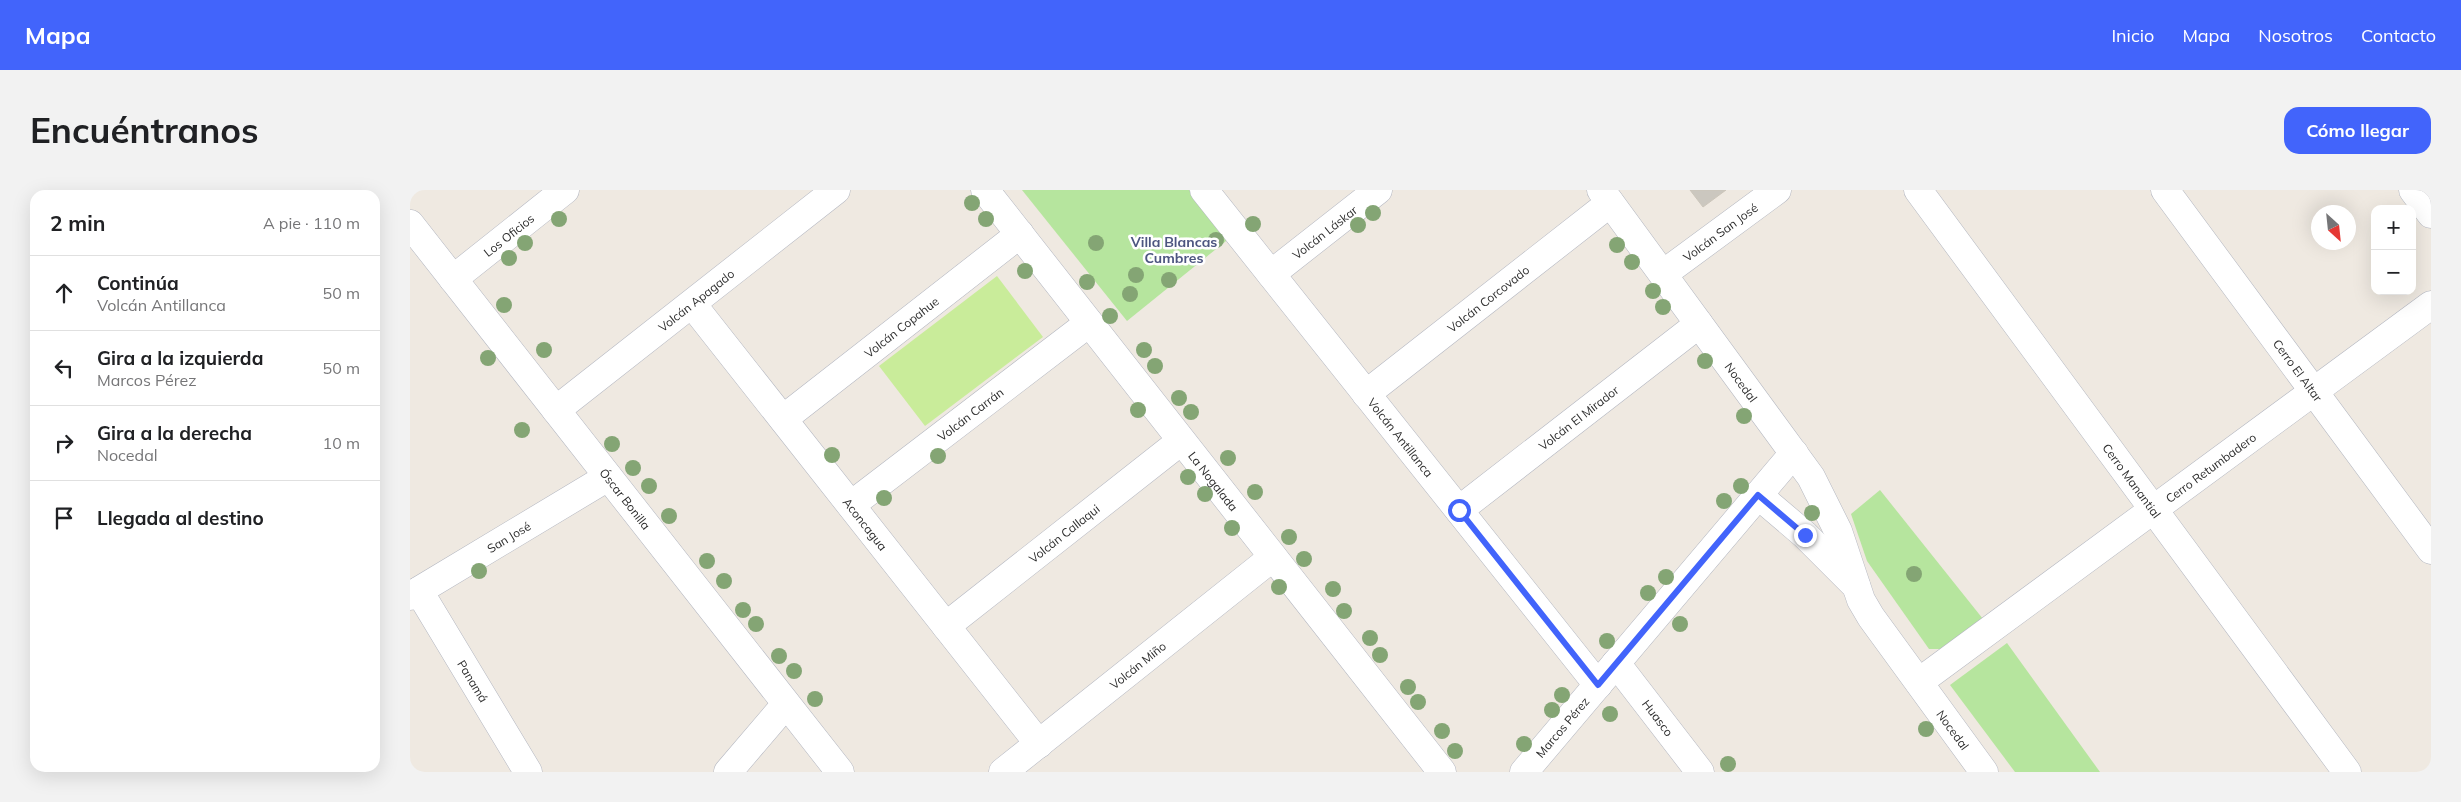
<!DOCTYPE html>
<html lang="es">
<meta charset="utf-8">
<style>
body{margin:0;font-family:Mulish,sans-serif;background:#f2f2f2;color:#202124}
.controls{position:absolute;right:15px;top:15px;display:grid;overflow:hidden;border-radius:10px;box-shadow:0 5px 20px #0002}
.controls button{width:45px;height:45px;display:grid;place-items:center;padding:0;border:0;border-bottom:1px solid #e0e0e0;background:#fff;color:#202124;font:25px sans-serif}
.compass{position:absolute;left:1901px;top:15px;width:45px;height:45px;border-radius:50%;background:#fff;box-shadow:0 5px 20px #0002;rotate:153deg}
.stop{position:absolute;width:15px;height:15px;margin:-11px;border:4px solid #4264fb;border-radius:50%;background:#fff}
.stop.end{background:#4264fb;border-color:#fff;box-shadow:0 1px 5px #0008}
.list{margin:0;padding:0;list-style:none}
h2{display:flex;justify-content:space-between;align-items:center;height:65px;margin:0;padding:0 20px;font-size:21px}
h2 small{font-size:16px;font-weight:400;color:#757577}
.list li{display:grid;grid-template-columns:32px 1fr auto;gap:15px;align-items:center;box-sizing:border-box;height:75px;padding:0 20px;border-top:1px solid #e0e0e0}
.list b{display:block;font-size:19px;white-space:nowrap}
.list p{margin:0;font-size:16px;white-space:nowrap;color:#757577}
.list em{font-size:16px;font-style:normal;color:#757577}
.icon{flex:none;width:28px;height:28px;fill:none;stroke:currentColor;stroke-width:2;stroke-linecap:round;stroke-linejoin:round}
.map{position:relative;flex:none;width:2021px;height:582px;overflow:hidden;border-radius:15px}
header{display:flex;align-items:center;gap:30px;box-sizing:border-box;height:70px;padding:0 25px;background:#4264fb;color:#fff}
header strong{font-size:24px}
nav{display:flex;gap:28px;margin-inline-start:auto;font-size:18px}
.intro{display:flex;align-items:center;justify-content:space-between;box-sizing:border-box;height:120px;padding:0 30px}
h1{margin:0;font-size:35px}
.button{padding:12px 22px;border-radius:15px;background:#4264fb;color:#fff;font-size:18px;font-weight:700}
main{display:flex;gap:30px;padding:0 30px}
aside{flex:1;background:#fff;border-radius:15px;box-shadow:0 5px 20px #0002}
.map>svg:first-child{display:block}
</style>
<header>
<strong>Mapa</strong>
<nav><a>Inicio</a><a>Mapa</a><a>Nosotros</a><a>Contacto</a></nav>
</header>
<div class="intro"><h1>Encuéntranos</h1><a class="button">Cómo llegar</a></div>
<main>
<aside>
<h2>2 min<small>A pie · 110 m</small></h2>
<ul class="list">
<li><svg class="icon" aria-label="ahead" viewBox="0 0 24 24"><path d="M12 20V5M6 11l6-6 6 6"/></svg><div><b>Continúa</b><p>Volcán Antillanca</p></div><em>50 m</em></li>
<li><svg class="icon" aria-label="left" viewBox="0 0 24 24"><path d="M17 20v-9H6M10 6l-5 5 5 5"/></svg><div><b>Gira a la izquierda</b><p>Marcos Pérez</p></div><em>50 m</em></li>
<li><svg class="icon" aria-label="right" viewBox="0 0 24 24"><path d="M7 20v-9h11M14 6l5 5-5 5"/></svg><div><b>Gira a la derecha</b><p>Nocedal</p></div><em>10 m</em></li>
<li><svg class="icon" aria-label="arrive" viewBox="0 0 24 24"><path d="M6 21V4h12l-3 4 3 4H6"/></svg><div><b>Llegada al destino</b></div></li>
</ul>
</aside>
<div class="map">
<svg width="2021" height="582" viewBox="0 0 2021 582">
<rect width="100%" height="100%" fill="#efe9e1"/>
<g fill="#b6e59e">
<polygon points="612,0 779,0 821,47 717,131"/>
<polygon points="1470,300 1573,429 1535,459 1519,459 1457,371 1441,324"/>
<polygon points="1597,453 1690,582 1605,582 1540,495"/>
</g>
<polygon fill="#c9ec9a" points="587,86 633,147 515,236 469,176"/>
<polygon fill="#cbc7bf" stroke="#cbc5ba" points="1280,0 1316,0 1293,17"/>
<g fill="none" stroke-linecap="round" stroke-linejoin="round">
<defs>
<g id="street">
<path id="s1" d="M575 0 1032 582"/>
<path id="s2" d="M794 0 1188 495"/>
<path id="s3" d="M1508 0 1937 582"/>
<path id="s4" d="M1755 0 2021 360"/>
<polyline points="2003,0 2021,24"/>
<path id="s5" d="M861 84 968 0"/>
<path id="s6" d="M1253 84 1367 0"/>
<path id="s7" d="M43 89 155 0"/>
<path id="s8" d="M282 114 629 554"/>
<path id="s9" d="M956 204 1200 13"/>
<path id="s10" d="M146 220 426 0"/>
<path id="s11" d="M373 229 610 44"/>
<polyline points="1348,305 1395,345 1446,396"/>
<path id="s12" d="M441 315 679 133"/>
<path id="s13" d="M1049 320 1289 134"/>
<path id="s14" d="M9 401 118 582"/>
<path id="s15" d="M0 406 198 287"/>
<path id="s16" d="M536 436 771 251"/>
<path id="s17" d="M1206 473 1290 582"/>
<path id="s18" d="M1509 492 2021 115"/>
<polyline points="318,582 376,514"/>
<path id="s19" d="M593 582 863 367"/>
<path id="s20" d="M1114 582 1384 263"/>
</g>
<g id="secondary">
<path id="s21" d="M1191 0 1401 287 1428 341 1451 410 1461 427 1574 582"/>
<path id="s22" d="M0 34 430 582"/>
</g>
</defs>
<use href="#street" stroke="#b4b7c1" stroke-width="29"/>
<use href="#secondary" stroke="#b4b7c1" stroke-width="29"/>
<use href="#street" stroke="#fff" stroke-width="28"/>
<use href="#secondary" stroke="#fff" stroke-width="28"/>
</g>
<g fill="#84a574">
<circle cx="562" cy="13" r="8"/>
<circle cx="963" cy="23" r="8"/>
<circle cx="149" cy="29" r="8"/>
<circle cx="576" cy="29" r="8"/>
<circle cx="843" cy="34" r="8"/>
<circle cx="948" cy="35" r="8"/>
<circle cx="806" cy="50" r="8"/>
<circle cx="115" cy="53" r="8"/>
<circle cx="686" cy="53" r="8"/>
<circle cx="1207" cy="55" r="8"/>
<circle cx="99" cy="68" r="8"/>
<circle cx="1222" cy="72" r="8"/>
<circle cx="615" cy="81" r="8"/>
<circle cx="726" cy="85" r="8"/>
<circle cx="759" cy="90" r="8"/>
<circle cx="677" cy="92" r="8"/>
<circle cx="1243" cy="101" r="8"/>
<circle cx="720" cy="104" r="8"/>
<circle cx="94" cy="115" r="8"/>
<circle cx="1253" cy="117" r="8"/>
<circle cx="700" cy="126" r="8"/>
<circle cx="134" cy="160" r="8"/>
<circle cx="734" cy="160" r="8"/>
<circle cx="78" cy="168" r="8"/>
<circle cx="1295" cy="171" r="8"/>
<circle cx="745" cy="176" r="8"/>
<circle cx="769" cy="208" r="8"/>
<circle cx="728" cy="220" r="8"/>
<circle cx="781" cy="222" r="8"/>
<circle cx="1334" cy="226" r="8"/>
<circle cx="112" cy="240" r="8"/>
<circle cx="202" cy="254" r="8"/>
<circle cx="422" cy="265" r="8"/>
<circle cx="528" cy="266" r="8"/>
<circle cx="818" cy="268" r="8"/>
<circle cx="223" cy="278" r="8"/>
<circle cx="778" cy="287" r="8"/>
<circle cx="239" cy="296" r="8"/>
<circle cx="1331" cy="296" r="8"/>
<circle cx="845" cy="302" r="8"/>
<circle cx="795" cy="304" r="8"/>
<circle cx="474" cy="308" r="8"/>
<circle cx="1314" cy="311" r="8"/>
<circle cx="1402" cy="323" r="8"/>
<circle cx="259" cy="326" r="8"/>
<circle cx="822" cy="338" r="8"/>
<circle cx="879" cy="347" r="8"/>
<circle cx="894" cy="369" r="8"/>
<circle cx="297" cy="371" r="8"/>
<circle cx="69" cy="381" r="8"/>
<circle cx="1504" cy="384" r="8"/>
<circle cx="1256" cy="387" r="8"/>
<circle cx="314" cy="391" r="8"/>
<circle cx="869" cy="397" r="8"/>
<circle cx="923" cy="399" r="8"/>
<circle cx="1238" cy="403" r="8"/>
<circle cx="333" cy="420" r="8"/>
<circle cx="934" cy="421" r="8"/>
<circle cx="346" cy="434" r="8"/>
<circle cx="1270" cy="434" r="8"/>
<circle cx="960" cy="448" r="8"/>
<circle cx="1197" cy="451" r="8"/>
<circle cx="970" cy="465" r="8"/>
<circle cx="369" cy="466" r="8"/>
<circle cx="384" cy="481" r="8"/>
<circle cx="998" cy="497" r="8"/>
<circle cx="1152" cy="505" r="8"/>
<circle cx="405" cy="509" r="8"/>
<circle cx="1008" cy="512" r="8"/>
<circle cx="1142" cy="520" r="8"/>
<circle cx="1200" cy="524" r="8"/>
<circle cx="1516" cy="539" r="8"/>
<circle cx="1032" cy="541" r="8"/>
<circle cx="1114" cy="554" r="8"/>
<circle cx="1045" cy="561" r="8"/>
<circle cx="1318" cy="574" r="8"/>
</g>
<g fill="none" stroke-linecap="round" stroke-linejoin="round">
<polyline stroke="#4264fb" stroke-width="6" points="1049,320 1188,495 1348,305 1395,345"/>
</g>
<g text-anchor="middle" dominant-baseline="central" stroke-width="5" stroke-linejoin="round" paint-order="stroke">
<g font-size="12" fill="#2e2e2e" stroke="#fff">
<text stroke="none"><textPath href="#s5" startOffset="68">Volcán Láskar</textPath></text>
<text stroke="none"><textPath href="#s6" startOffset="71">Volcán San José</textPath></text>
<text stroke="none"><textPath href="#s7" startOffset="71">Los Oficios</textPath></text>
<text stroke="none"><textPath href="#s9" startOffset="155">Volcán Corcovado</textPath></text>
<text stroke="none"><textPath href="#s10" startOffset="178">Volcán Apagado</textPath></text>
<text stroke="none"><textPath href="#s11" startOffset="150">Volcán Copahue</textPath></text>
<text stroke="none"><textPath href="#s4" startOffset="224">Cerro El Altar</textPath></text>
<text stroke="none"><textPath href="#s21" startOffset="238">Nocedal</textPath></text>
<text stroke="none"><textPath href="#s12" startOffset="150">Volcán Carrán</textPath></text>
<text stroke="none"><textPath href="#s13" startOffset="151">Volcán El Mirador</textPath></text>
<text stroke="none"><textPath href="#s2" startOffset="316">Volcán Antillanca</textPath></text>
<text stroke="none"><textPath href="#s18" startOffset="362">Cerro Retumbadero</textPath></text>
<text stroke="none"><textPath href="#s1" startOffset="370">La Nogalada</textPath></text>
<text stroke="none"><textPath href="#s3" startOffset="361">Cerro Manantial</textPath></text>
<text stroke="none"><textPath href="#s22" startOffset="349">Óscar Bonilla</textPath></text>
<text stroke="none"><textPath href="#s8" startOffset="280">Aconcagua</textPath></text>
<text stroke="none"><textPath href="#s16" startOffset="150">Volcán Callaqui</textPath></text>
<text stroke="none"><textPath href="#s15" startOffset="115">San José</textPath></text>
<text stroke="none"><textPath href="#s19" startOffset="172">Volcán Miño</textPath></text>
<text stroke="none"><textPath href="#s14" startOffset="105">Panamá</textPath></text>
<text stroke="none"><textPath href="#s17" startOffset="69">Huasco</textPath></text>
<text stroke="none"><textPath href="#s20" startOffset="59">Marcos Pérez</textPath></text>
<text stroke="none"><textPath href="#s21" startOffset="648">Nocedal</textPath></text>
</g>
<g font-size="14" font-weight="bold" fill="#4d5680" stroke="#fff">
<text x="764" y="52">Villa Blancas<tspan x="764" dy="16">Cumbres</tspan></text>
</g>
</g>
</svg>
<div class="controls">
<button>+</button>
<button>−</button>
</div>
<svg class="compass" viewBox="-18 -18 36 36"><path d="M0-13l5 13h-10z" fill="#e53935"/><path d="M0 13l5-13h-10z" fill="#757577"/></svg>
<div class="stop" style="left:1049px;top:320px"></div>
<div class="stop end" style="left:1395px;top:345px"></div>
</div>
</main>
